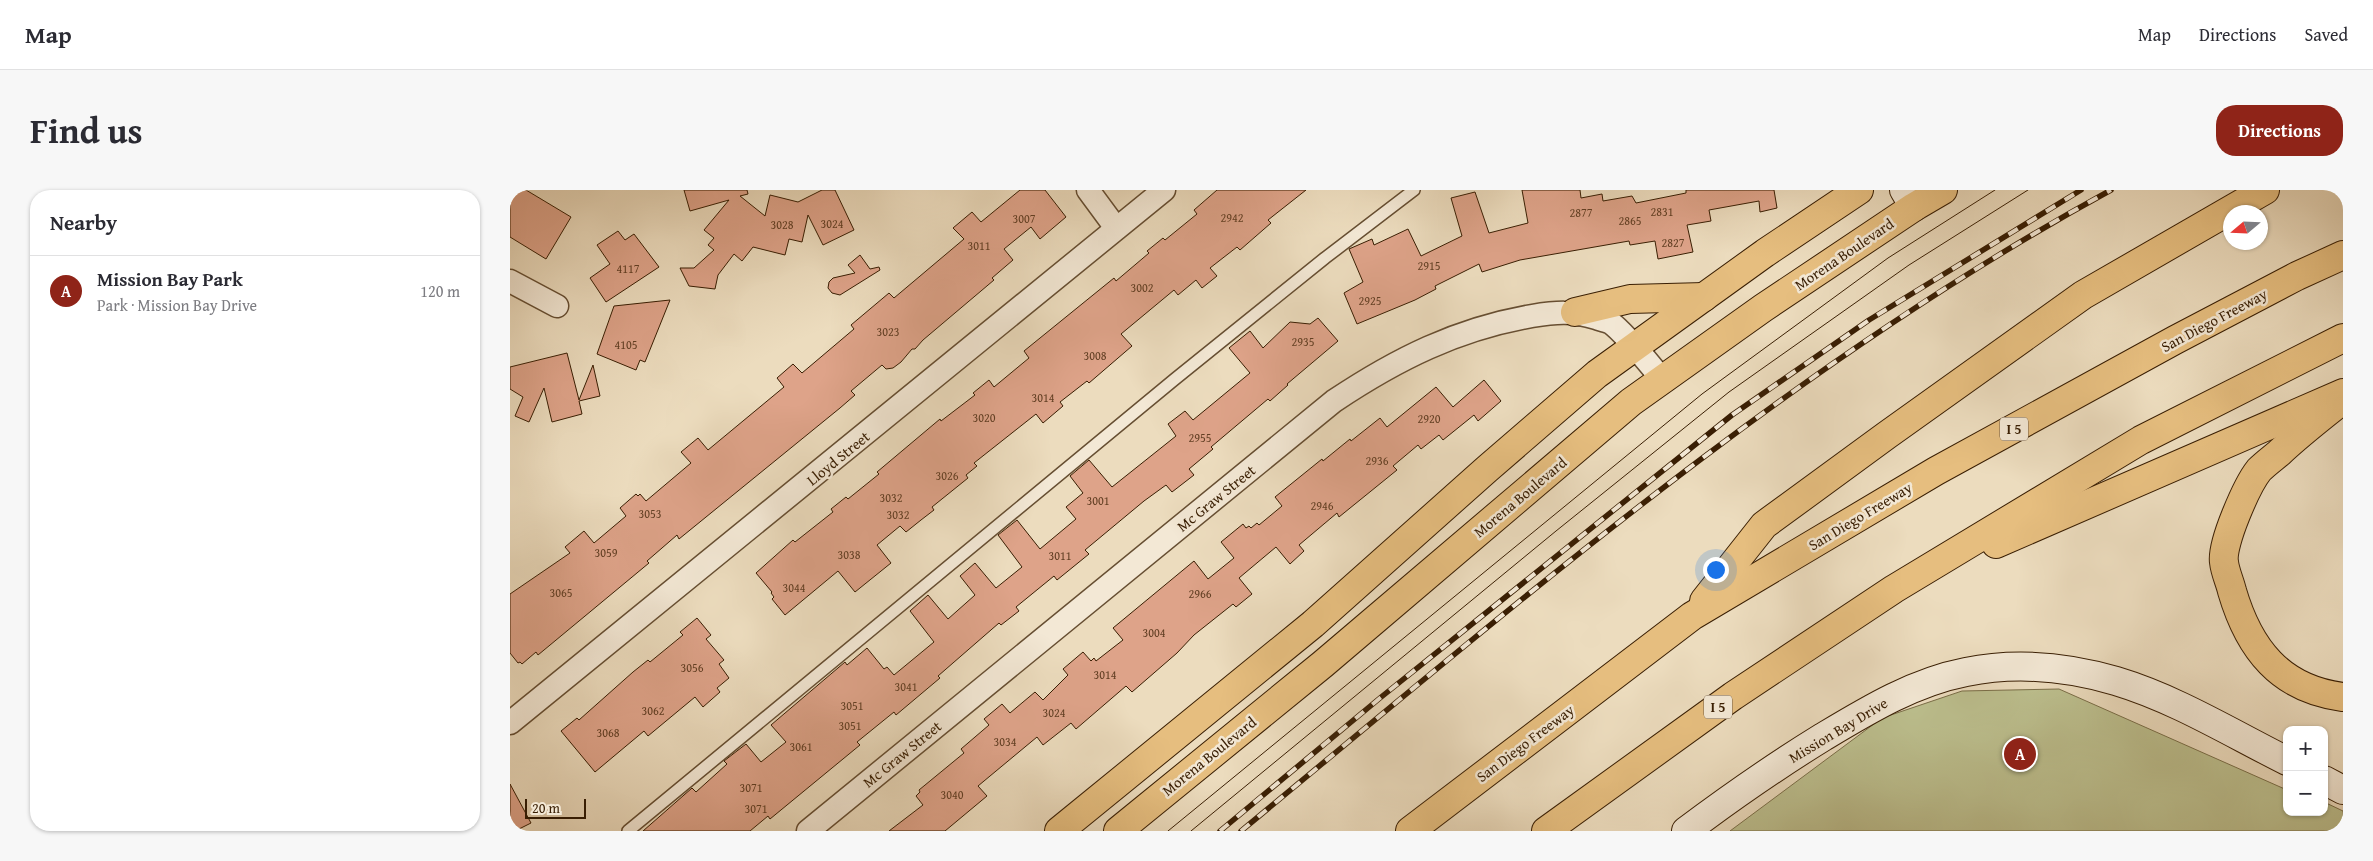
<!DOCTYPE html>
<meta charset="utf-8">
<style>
body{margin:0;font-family:"Gentium Book Plus",serif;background:#f7f7f7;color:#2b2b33}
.controls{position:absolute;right:15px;bottom:15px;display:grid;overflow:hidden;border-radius:10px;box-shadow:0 1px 4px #0004}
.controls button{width:45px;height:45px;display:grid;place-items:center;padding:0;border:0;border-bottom:1px solid #e1e1e2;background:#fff;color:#2b2b33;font:25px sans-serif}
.compass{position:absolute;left:1713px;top:15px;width:45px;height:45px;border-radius:50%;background:#fff;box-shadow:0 1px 4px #0004;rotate:251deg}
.scale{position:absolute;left:15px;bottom:12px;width:61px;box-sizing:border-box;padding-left:5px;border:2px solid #391e03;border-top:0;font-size:14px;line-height:18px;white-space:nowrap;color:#391e03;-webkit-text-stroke:4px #f3e8d5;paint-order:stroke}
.you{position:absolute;left:1205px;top:379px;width:18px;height:18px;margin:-12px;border:4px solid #fff;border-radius:50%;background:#1a73e8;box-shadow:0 0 0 8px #1a73e833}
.badge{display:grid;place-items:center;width:32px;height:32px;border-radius:50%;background:#8f2418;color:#fff;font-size:16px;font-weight:700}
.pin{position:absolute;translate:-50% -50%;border:2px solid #fff;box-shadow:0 1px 5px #0006}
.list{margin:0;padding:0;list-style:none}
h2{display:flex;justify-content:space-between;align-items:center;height:65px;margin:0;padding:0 20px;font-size:21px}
h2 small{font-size:16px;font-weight:400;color:#7c7c81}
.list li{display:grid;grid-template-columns:32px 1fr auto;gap:15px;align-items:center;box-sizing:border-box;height:70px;padding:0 20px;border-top:1px solid #e1e1e2}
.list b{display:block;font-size:19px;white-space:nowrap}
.list p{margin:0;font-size:16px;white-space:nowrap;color:#7c7c81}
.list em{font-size:16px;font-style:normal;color:#7c7c81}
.map{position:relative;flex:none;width:1833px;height:641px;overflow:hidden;border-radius:20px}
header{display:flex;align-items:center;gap:30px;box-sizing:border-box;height:70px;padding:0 25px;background:#fff;border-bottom:1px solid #e1e1e2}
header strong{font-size:24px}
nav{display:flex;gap:28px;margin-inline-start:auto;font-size:18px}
.intro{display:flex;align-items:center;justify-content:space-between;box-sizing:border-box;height:120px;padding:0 30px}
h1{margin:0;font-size:35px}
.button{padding:12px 22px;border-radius:20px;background:#8f2418;color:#fff;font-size:18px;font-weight:700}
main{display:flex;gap:30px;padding:0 30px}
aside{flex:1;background:#fff;border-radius:20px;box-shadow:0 1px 4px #0004}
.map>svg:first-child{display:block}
</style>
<header>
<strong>Map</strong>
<nav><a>Map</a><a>Directions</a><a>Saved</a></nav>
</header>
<div class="intro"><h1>Find us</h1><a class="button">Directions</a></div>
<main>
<aside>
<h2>Nearby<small></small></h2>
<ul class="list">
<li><span class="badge">A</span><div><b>Mission Bay Park</b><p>Park · Mission Bay Drive</p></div><em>120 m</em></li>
</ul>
</aside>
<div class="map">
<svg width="1833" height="641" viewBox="0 0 1833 641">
<rect width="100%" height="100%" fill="#ecdcbe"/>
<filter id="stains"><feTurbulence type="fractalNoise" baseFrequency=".004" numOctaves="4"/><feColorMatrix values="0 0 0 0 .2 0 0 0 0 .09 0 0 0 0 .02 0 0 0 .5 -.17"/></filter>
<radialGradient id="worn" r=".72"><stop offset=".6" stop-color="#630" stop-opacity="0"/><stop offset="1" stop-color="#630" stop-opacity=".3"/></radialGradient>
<polygon fill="#bcbf8e" stroke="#7a6e48" points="1549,499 1777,600 1777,622 1814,622 1814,612 1833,621 1833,641 1220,641 1372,528 1452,501"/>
<g fill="#dea389" stroke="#391e03">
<polygon points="0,0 16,0 61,27 36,69 0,47"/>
<polygon points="174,0 237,0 238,4 230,6 255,26 260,5 288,12 312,0 325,0 344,40 313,55 298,25 292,52 279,49 275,65 243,57 232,71 224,64 208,85 205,99 179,96 170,78 184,78 204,60 198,55 204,48 194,40 219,10 180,21"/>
<polygon points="510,0 535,0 556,27 530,49 521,37 494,59 503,70 482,88 484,90 413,150 405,159 402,159 391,172 383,178 376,179 372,175 341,201 345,205 330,218 169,349 167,345 137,371 139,373 28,465 26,462 12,474 10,472 8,473 0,463 0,404 60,363 55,357 74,341 84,353 116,326 110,318 126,304 128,306 130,304 136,311 181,273 171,262 188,248 198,260 274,197 267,188 283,174 292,183 344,139 341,135 379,103 384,108 454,49 443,38 462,22 471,32"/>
<polygon points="707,0 796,0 758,30 761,33 730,60 727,57 700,78 707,86 692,98 686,90 668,105 664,100 611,144 622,156 579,193 577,191 550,212 553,216 533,233 526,224 464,273 467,276 456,285 458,288 422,317 424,320 411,330 396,342 390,336 367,355 381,373 345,402 328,381 275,425 262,409 264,407 261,403 262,402 246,383 283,350 285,352 323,322 321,319 336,307 338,309 369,284 367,282 430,229 431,231 465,205 463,203 479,190 484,197 519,168 514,161 604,88 606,91 639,63 637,61 653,48 655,50 687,24 684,20"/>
<polygon points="1012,0 1070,0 1071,8 1092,4 1093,11 1122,6 1126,13 1176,3 1176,0 1264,0 1267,18 1250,22 1249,11 1199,20 1201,31 1177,35 1183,62 1148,69 1145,51 1120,55 1119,51 1010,70 972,82 969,74 925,96 926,99 905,110 847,134 834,103 853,92 839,59 862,49 864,55 898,39 911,66 952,46 941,8 965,2 979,43 1018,33"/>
<polygon points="108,41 115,50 124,44 149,77 96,112 80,88 100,74 87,55"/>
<polygon points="350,65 360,79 369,77 370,80 330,105 322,103 318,98 319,92 323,88 345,83 338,75"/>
<polygon points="160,110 135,172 130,170 126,180 87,164 104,116"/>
<polygon points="808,128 828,151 777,194 778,195 760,211 758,209 701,257 703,259 679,279 684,285 662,302 656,295 634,311 575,360 579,364 547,390 544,386 506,417 509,421 491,435 489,433 428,486 430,488 386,525 384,522 347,552 350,555 260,629 258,626 240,641 133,641 182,598 186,602 217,574 214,571 236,554 251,572 276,552 261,535 335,472 337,475 357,458 374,479 377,477 384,485 424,452 400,421 418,405 438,429 465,405 450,386 465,373 486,398 512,377 488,345 507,330 530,359 566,329 556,317 573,303 560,286 579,270 602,297 666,246 658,234 675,221 683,230 740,183 719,158 740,141 753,158 780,132 800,134"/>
<polygon points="57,163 69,210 83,175 90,206 69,211 72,224 42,232 34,198 19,232 5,226 13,207 0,199 0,177"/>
<polygon points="974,190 991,211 968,231 964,225 933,250 929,245 911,259 908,255 883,276 887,280 829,327 827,323 789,355 794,361 780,374 766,357 729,388 742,404 726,417 723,414 684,445 667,463 622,502 616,496 566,539 561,533 533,555 527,547 468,596 477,606 435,641 379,641 413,615 406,606 410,602 409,600 454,563 451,559 479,535 474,529 492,514 500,523 525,502 533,510 558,485 553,479 573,462 581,471 584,468 586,471 613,450 603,438 684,371 698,389 724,368 711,352 733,334 736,338 739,336 741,338 747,333 749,335 772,316 765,307 812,269 813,271 840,249 841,251 870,228 877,237 926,197 943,217"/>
<polygon points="187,428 201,445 196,449 214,470 209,474 219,488 207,498 210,502 193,517 185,507 138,546 134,541 85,582 51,541 67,528 69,530 123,482 138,470 140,472 173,445 170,442"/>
<polygon points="0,594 21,633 5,641 0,641"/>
</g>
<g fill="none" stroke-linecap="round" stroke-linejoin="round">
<defs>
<polyline id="service" points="118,641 665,189 815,68 904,0"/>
<g id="minor">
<polyline points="578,0 606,38"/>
<polyline points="0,91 47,116"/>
<polyline points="0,533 654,0"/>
<path d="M298 641 824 211C887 169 947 139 1022 126 1047 122 1062 121 1086 128 1090 130 1097 131 1101 133 1115 143 1140 175 1152 189"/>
</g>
<g id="secondary">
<polyline points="1394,0 1404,17"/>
<polyline points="1814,590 1833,600"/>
<path d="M1176 641C1220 608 1266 576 1313 547 1358 520 1404 492 1456 482 1505 472 1558 477 1606 491 1666 509 1721 543 1777 571"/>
</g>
<g id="primary">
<polyline points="1065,122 1120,109 1194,107"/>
<polyline points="549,641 803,434 977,279 1087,184 1255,63 1349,0"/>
<polyline points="608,641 813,474 1121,212 1253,118 1404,17 1433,0"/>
</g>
<g id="motorway">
<path d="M1825 216C1806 231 1787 246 1769 263 1763 268 1755 274 1749 280 1737 295 1711 354 1714 372 1715 382 1720 392 1722 401 1739 459 1770 499 1833 507"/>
<polyline points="1486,354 1833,203"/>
<polyline points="1194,411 1254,335 1377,245 1573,105 1755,0"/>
<polyline points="900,641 1182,426 1426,281 1665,150 1787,86 1833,65"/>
<polyline points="1036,641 1223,506 1384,399 1631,250 1833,148"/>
</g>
</defs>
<use href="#service" stroke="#664e32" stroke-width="14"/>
<use href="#minor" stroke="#664e32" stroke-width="25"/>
<use href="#secondary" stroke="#391e03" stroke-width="30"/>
<use href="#primary" stroke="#391e03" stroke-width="30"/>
<use href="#motorway" stroke="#391e03" stroke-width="30"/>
<use href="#service" stroke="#f3e8d5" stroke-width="11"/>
<use href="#minor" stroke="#f3e8d5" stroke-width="22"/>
<use href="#secondary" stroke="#f3e8d5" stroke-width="28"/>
<use href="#primary" stroke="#e6be7f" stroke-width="28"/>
<use href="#motorway" stroke="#e6be7f" stroke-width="28"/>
<g stroke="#391e03" stroke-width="1">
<polyline points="658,641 1192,204 1378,68 1485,0"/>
<polyline points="681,641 1046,341 1219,202 1399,75 1518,0"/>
</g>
<defs>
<g id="rail">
<polyline points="710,641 870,508 1222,225 1359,130 1571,0"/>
<path d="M731 641C1008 412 1284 173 1601 0"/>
</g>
</defs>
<use href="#rail" stroke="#391e03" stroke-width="5.5"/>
<use href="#rail" stroke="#f3e8d5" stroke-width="4" stroke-dasharray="11" stroke-linecap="butt"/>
</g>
<g text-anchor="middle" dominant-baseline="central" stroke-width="5" stroke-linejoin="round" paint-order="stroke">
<g font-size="12" fill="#623f24">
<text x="1152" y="21">2831</text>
<text x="1071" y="22">2877</text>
<text x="722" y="27">2942</text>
<text x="514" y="28">3007</text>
<text x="1120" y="30">2865</text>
<text x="322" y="33">3024</text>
<text x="272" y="34">3028</text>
<text x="1163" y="52">2827</text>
<text x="469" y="55">3011</text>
<text x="919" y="75">2915</text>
<text x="118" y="78">4117</text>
<text x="632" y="97">3002</text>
<text x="860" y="110">2925</text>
<text x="378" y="141">3023</text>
<text x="793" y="151">2935</text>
<text x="116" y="154">4105</text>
<text x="585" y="165">3008</text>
<text x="533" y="207">3014</text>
<text x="474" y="227">3020</text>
<text x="919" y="228">2920</text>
<text x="690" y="247">2955</text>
<text x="867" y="270">2936</text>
<text x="437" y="285">3026</text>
<text x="381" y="307">3032</text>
<text x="588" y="310">3001</text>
<text x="812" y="315">2946</text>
<text x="140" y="323">3053</text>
<text x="388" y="324">3032</text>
<text x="96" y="362">3059</text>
<text x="339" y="364">3038</text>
<text x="550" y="365">3011</text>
<text x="284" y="397">3044</text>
<text x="51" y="402">3065</text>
<text x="690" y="403">2966</text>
<text x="644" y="442">3004</text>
<text x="182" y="477">3056</text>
<text x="595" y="484">3014</text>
<text x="396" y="496">3041</text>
<text x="342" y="515">3051</text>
<text x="143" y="520">3062</text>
<text x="544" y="522">3024</text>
<text x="340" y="535">3051</text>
<text x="98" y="542">3068</text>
<text x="495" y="551">3034</text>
<text x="291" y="556">3061</text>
<text x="241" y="597">3071</text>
<text x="442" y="604">3040</text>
<text x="246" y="618">3071</text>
</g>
<g fill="#f3e8d5" stroke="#715b42" stroke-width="1">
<rect x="1490" y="227.5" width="28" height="23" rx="4"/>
<rect x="1194" y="505.5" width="28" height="23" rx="4"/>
</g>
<g font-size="14" font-weight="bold" fill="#391e03">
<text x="1504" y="239">I 5</text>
<text x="1208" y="517">I 5</text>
</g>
<g font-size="15" fill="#391e03" stroke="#f3e8d5">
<text transform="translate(1334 64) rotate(-34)">Morena Boulevard</text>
<text transform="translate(1704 130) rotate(-28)">San Diego Freeway</text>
<text transform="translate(328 268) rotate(-39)">Lloyd Street</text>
<text transform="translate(1010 307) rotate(-40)">Morena Boulevard</text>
<text transform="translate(706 308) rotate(-39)">Mc Graw Street</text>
<text transform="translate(1350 326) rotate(-31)">San Diego Freeway</text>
<text transform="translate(1328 540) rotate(-31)">Mission Bay Drive</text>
<text transform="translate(1015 553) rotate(-37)">San Diego Freeway</text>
<text transform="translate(392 564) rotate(-39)">Mc Graw Street</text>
<text transform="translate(699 566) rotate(-39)">Morena Boulevard</text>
</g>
</g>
<rect width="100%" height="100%" filter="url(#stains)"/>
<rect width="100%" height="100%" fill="url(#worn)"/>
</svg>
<div class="controls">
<button>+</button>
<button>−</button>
</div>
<svg class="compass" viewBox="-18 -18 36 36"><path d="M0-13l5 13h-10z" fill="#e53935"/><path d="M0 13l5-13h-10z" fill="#7c7c81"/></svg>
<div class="scale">20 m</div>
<div class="you"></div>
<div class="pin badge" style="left:1510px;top:564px">A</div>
</div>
</main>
